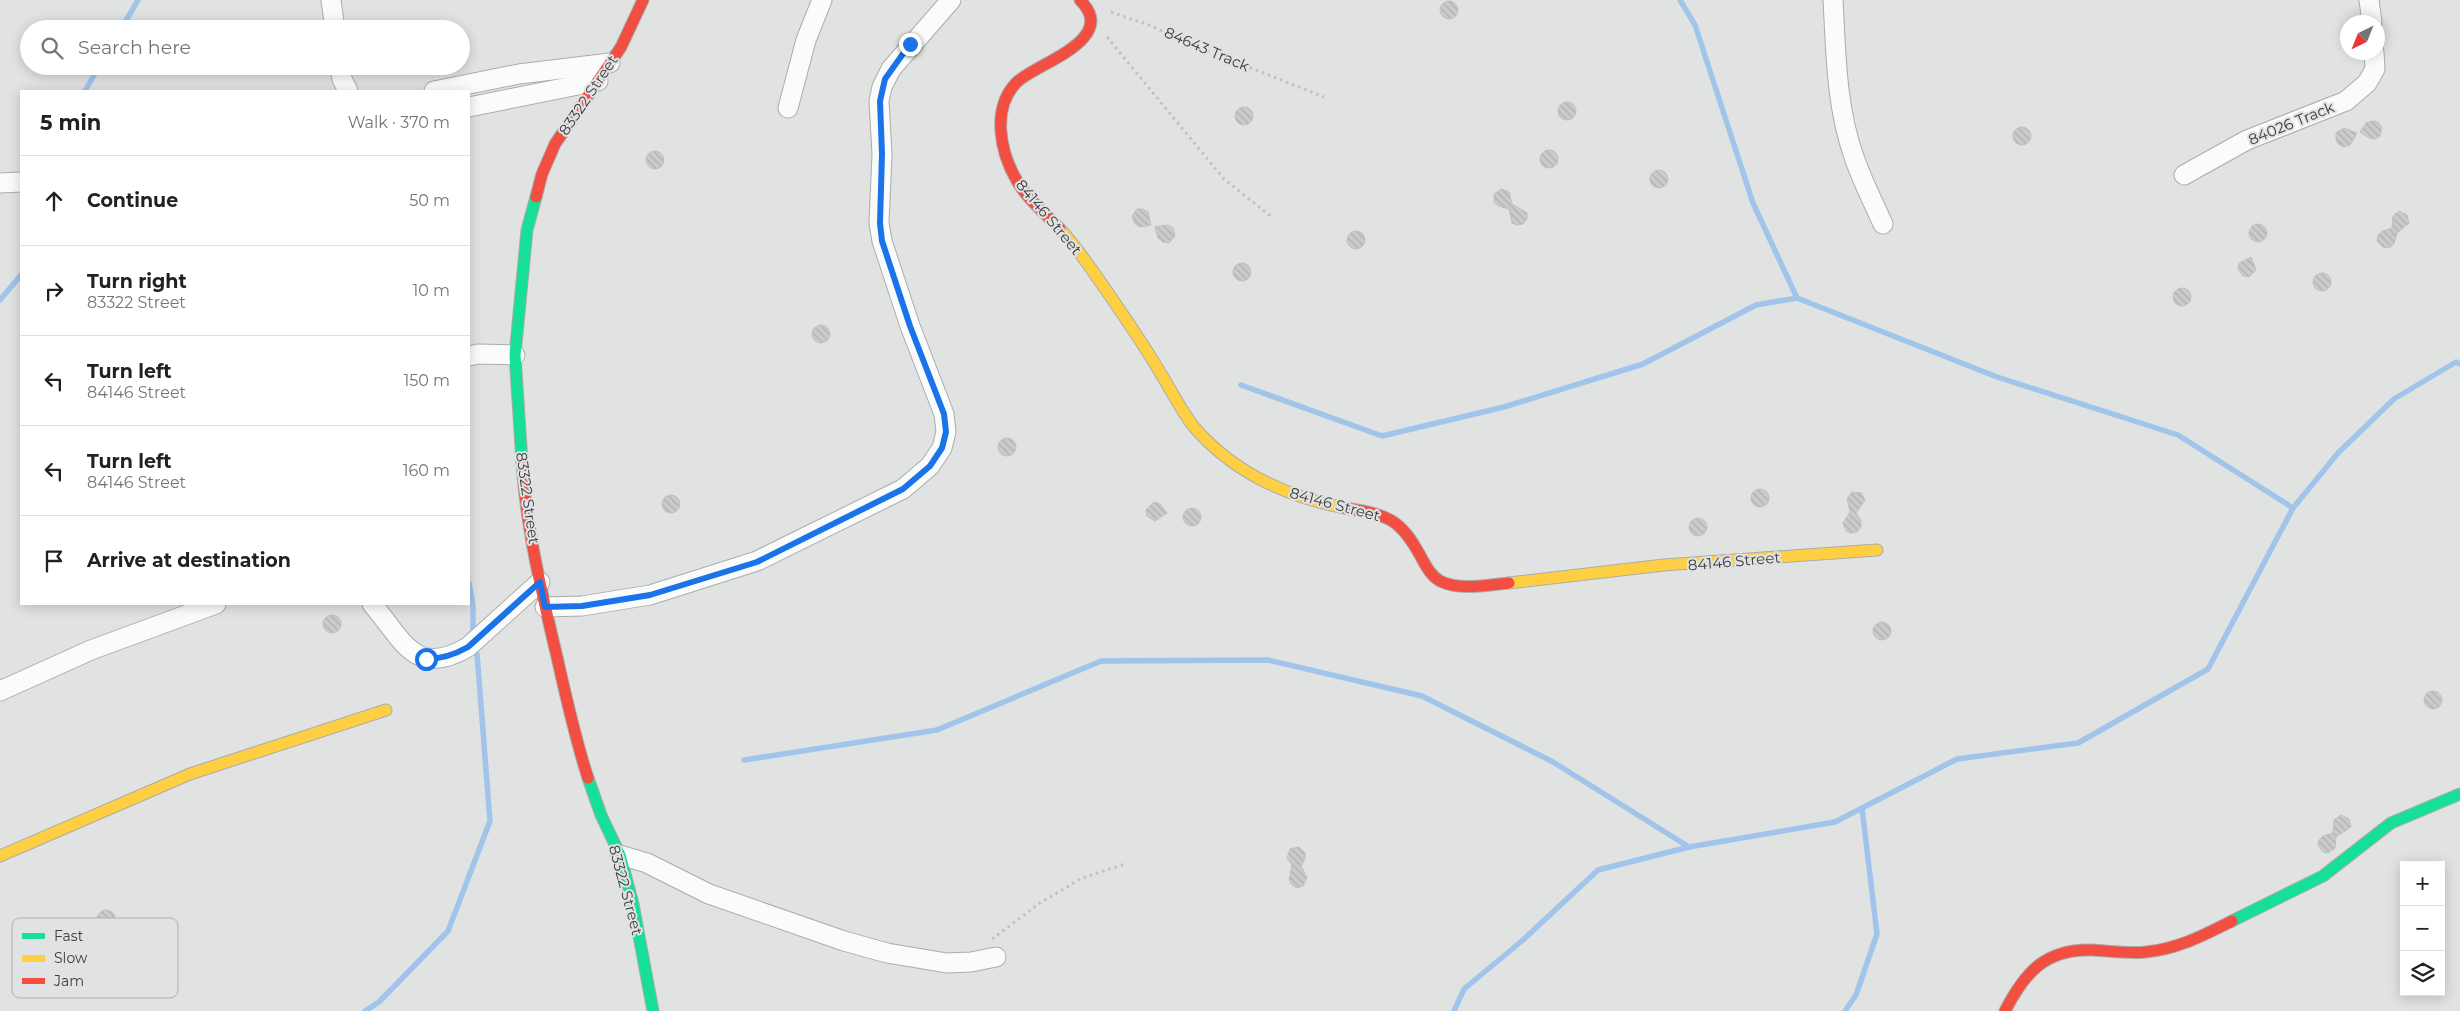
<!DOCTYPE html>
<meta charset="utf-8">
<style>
body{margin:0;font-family:Montserrat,sans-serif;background:#f2f2f2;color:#202124}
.controls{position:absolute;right:15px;bottom:15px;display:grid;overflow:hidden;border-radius:0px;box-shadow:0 2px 12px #0003}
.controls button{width:45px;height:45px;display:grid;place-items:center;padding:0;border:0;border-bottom:1px solid #e0e0e0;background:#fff;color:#202124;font:25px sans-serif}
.compass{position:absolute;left:2340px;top:15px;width:45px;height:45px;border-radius:50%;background:#fff;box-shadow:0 2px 12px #0003;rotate:223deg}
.stop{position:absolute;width:15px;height:15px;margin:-11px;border:4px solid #1a73e8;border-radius:50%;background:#fff}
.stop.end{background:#1a73e8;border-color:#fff;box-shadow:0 1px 5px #0008}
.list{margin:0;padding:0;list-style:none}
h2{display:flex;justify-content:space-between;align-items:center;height:65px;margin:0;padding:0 20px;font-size:21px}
h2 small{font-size:16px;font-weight:400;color:#757577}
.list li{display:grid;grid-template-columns:32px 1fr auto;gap:15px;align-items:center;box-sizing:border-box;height:90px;padding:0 20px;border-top:1px solid #e0e0e0}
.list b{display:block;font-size:19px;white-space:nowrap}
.list p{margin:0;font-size:16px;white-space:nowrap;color:#757577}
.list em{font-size:16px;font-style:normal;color:#757577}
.icon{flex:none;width:28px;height:28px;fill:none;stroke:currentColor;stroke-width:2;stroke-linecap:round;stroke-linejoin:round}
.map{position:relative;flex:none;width:2460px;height:1011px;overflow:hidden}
.search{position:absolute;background:#fff;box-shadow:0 2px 12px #0003;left:20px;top:20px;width:450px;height:55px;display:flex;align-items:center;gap:12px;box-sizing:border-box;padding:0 18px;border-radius:28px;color:#757577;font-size:19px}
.panel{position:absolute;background:#fff;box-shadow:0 2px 12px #0003;left:20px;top:90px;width:450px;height:515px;border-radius:0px}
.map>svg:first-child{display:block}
</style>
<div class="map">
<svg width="2460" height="1011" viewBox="0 0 2460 1011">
<defs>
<pattern id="building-back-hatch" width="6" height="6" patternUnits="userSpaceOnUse" patternTransform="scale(1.25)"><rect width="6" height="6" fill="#cacbcb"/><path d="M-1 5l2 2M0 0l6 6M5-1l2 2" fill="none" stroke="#aeafaf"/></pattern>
</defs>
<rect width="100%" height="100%" fill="#e1e2e2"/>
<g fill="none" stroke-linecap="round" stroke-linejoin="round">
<g stroke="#a1c5ea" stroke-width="5.5">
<polyline points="1680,0 1695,25 1753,203 1797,298 1997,377 2178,435 2293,508"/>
<polyline points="121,29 138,0"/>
<polyline points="85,91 99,66"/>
<polyline points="0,300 21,275"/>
<polyline points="1241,385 1382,436 1504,407 1643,364 1756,305 1797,298"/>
<polyline points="469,583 473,606 473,636"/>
<polyline points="744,760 937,730 1101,661 1268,660 1422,696 1553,762 1689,847"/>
<polyline points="365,1011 379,1002 448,931 490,821 477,654"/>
<polyline points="1454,1011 1464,989 1523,940 1598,870 1689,847 1835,822 1957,759 2078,743 2208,669 2293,508 2338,453 2394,399 2456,362 2460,364"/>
<polyline points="1845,1011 1856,995 1877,934 1862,808"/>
</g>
</g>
<g fill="url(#building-back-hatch)" stroke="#c0c0c0">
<circle cx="1449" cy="10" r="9"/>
<circle cx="1567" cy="111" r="9"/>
<circle cx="1244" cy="116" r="9"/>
<polygon points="2372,121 2378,122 2382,127 2380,136 2375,139 2369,138 2360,132 2366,123"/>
<circle cx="2022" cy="136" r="9"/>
<polygon points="2344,128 2357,133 2350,145 2344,147 2338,144 2336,139 2336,133"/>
<circle cx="1549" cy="159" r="9"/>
<circle cx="655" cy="160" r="9"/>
<circle cx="1659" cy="179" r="9"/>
<polygon points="1501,189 1509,192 1512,204 1527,213 1527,219 1523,224 1517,225 1512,223 1509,209 1498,206 1494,202 1494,194"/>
<polygon points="1137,209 1143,209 1148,212 1151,225 1140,227 1135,224 1132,216"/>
<polygon points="2399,211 2407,215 2409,223 2397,233 2394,244 2389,248 2383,247 2377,241 2378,235 2383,231 2392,228 2393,216"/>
<circle cx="2258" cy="233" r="9"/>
<polygon points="1168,225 1173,228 1175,236 1169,243 1163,242 1158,238 1155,227"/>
<circle cx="1356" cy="240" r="9"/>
<polygon points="2251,257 2256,270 2249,277 2243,276 2238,269 2239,263"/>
<circle cx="1242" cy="272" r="9"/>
<circle cx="2322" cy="282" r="9"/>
<circle cx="2182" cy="297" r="9"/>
<circle cx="821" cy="334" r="9"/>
<circle cx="1007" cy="447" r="9"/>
<circle cx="1760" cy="498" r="9"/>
<polygon points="1852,492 1861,493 1865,500 1856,513 1861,521 1861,527 1857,532 1851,533 1846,531 1843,523 1850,512 1847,499"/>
<circle cx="671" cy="504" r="9"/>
<polygon points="1154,502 1160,504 1167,513 1155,521 1147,516 1146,510"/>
<circle cx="1192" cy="517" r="9"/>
<circle cx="1698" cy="527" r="9"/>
<circle cx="332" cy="624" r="9"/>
<circle cx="1882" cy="631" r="9"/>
<circle cx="2433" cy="700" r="9"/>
<polygon points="2341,815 2349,819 2351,827 2336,837 2335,848 2328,853 2323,852 2318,845 2319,840 2323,836 2333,833 2334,820"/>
<polygon points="1299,847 1305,853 1305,859 1301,866 1307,878 1303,886 1297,888 1292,885 1289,880 1292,865 1287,858 1290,849"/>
<circle cx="106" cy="919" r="9"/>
</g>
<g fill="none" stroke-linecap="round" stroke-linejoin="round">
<defs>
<g id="street">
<polyline points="331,0 335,29"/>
<path d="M1833 0C1836 53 1836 106 1854 157 1862 180 1873 202 1883 224"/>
<polyline points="2369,0 2372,22"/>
<polyline points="340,66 342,79 348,91"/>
<polyline points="434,91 519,74 610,63"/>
<polyline points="469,107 598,81"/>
<polyline points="788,108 806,40 822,0"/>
<polyline points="2184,175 2247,140 2346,101 2367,83 2375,69 2374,52"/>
<polyline points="0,183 21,182"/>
<polyline points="469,356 478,354 515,355"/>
<path d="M372 604C403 639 414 679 468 647L540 582"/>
<polyline points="545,607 582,606 650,595 757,561 903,489 930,466 942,448 946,432 944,414 910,326 882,241 879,223 882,154 879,101 882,87 891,69 951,0"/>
<polyline points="0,691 91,650 216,604"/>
<polyline points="620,855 647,863 709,894 844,941 887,953 947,963 971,962 996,957"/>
</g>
<g id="fast">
<polyline points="522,462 515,355 527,230 536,197"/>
<polyline points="588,778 601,815 620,855 633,904 653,1011"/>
<polyline points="2232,921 2323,876 2391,823 2460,794"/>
</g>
<g id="slow">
<path d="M1060 229C1078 248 1091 269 1106 290 1124 316 1142 342 1158 369 1170 388 1180 409 1194 427 1233 472 1287 497 1345 508"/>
<polyline points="1509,583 1664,565 1877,550"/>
<polyline points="0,856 190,774 386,710"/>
</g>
<g id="jam">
<polyline points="536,197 542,174 555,144 621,47 643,0"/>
<path d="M1060 229C1045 213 1028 200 1017 181 1000 152 991 108 1017 82 1037 63 1120 40 1080 0"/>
<path d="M522 462C526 527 542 594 557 657 566 697 575 738 588 778"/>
<path d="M1345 508C1388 515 1400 518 1421 557 1426 566 1431 576 1440 581 1460 591 1488 585 1509 583"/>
<path d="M2005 1011C2025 972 2046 948 2093 950 2110 951 2128 954 2146 952 2178 949 2204 935 2232 921"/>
</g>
</defs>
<use href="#street" stroke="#abacac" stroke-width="21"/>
<use href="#fast" stroke="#abacac" stroke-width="13"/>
<use href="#slow" stroke="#abacac" stroke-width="13"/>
<use href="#jam" stroke="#abacac" stroke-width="13"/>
<g stroke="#c0c1c2" stroke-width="3" stroke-dasharray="2.5 4" stroke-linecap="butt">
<polyline points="1111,12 1149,25 1193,45 1324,97"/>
<polyline points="1107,37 1224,179 1273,218"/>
<polyline points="992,939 1040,903 1082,878 1125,864"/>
</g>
<use href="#street" stroke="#fafbfb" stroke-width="19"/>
<use href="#fast" stroke="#16e098" stroke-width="11"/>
<use href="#slow" stroke="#ffcf43" stroke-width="11"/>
<use href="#jam" stroke="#f24e42" stroke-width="11"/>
</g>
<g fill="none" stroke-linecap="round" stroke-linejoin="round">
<path stroke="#1a73e8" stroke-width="6" d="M426 659C442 659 454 655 468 647L540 582 545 607 582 606 650 595 757 562 903 489 930 466 942 448 946 432 944 414 910 326 882 241 880 223 882 154 880 101 885 79 910 44"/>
</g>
<g text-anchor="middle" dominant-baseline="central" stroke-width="4" stroke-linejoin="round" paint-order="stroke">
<g font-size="15" fill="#3c3d3e" stroke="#e0e2e3">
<text transform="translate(1207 49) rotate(23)">84643 Track</text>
<text transform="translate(588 95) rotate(-56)">83322 Street</text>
<text transform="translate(2291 123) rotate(-22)">84026 Track</text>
<text transform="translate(1049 217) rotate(50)">84146 Street</text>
<text transform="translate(528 498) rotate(82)">83322 Street</text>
<text transform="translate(1335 504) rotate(15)">84146 Street</text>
<text transform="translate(1734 561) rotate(-5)">84146 Street</text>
<text transform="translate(626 890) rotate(75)">83322 Street</text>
</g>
</g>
<rect x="12" y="918" width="166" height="80" rx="8" fill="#e0e2e3" stroke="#afb0b2" stroke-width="1"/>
<rect x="22" y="933" width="23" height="6" fill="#16e098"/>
<rect x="22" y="955" width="23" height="7" fill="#ffcf43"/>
<rect x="22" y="978" width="23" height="6" fill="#f24e42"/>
<g font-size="14" fill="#3c3d3e">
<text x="54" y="941">Fast</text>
<text x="54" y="963">Slow</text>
<text x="54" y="986">Jam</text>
</g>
</svg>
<div class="controls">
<button>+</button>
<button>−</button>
<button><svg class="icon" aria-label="layers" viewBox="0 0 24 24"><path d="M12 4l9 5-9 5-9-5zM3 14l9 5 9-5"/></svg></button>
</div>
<svg class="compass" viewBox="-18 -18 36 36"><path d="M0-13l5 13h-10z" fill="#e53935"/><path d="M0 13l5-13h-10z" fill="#757577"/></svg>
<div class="stop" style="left:426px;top:659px"></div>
<div class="stop end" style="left:910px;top:44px"></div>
<div class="search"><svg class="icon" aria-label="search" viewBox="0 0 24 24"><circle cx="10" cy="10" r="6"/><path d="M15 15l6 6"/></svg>Search here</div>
<section class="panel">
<h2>5 min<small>Walk · 370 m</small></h2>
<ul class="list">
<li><svg class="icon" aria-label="ahead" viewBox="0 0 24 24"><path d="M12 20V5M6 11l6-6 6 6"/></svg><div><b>Continue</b></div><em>50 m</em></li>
<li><svg class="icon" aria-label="right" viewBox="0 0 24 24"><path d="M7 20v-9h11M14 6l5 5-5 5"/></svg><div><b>Turn right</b><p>83322 Street</p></div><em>10 m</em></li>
<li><svg class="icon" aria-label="left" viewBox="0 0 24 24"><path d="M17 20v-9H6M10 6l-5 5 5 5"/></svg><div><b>Turn left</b><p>84146 Street</p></div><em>150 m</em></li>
<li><svg class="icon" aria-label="left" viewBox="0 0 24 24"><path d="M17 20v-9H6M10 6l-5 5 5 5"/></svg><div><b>Turn left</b><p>84146 Street</p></div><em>160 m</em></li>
<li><svg class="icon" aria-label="arrive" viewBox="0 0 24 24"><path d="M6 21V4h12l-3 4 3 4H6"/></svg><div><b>Arrive at destination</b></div></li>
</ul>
</section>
</div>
